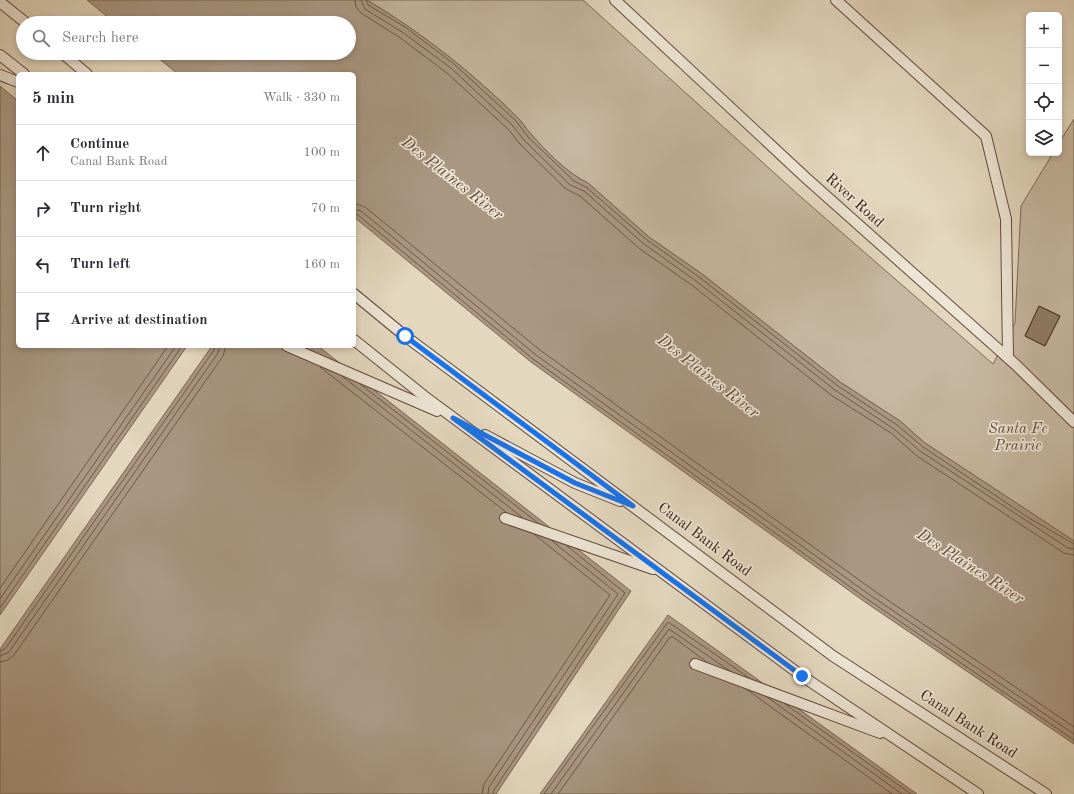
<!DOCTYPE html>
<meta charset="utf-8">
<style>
body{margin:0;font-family:"Old Standard TT",serif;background:#f2f2f3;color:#2b2b33}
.controls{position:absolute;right:12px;top:12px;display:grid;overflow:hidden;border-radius:6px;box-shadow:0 2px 6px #0003}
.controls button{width:36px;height:36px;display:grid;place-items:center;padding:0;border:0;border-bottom:1px solid #e1e1e2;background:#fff;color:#2b2b33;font:20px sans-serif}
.stop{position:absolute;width:12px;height:12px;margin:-9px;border:3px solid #1a73e8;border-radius:50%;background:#fff}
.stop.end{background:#1a73e8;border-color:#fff;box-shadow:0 1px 4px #0008}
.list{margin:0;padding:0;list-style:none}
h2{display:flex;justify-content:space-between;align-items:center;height:52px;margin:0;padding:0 16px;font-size:17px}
h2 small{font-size:13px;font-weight:400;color:#7c7c81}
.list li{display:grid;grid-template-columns:26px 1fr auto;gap:12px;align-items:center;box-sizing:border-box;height:56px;padding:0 16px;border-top:1px solid #e1e1e2}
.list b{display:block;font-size:15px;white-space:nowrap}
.list p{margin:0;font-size:13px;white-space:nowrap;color:#7c7c81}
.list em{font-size:13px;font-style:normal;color:#7c7c81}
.icon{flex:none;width:22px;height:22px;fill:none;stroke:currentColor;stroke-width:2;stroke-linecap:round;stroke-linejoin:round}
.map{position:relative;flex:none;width:1074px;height:794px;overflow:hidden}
.search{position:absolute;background:#fff;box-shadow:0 2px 6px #0003;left:16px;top:16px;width:340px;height:44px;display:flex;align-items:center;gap:10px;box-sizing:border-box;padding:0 14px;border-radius:22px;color:#7c7c81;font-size:15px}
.panel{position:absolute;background:#fff;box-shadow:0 2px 6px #0003;left:16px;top:72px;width:340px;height:276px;border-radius:6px}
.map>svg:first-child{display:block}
</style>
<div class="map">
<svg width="1074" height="794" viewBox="0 0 1074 794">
<rect width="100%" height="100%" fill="#e3d7be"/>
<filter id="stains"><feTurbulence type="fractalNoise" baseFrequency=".005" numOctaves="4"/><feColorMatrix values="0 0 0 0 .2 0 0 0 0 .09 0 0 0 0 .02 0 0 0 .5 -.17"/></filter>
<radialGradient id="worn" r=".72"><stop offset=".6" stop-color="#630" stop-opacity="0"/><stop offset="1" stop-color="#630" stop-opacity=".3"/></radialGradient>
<path fill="#c6b7a0" stroke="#7e6857" d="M367 0H583L802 198 993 364 1015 323 1021 206 1053 153H1059V143L1074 119V541L925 443 900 421 840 382 702 274 649 237 588 183C568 174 546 151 531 134 526 129 523 123 518 118 472 72 422 33 367 0Z"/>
<g fill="#a99782" stroke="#7b6554">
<path d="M87 0H367C422 33 472 72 518 118 523 123 526 129 531 134 546 151 568 174 588 183L649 237 702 274 840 382 900 421 925 443 1074 541V744L865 602 531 362 354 217V74H178L152 53H349V23H115Z"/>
<polygon points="0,86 18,101 18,346 187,346 0,615"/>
<polygon points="212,346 318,346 631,591 496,794 0,794 0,649"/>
<polygon points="668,615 917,794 540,794"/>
</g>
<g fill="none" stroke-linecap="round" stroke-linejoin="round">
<g stroke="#705848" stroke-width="1">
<polyline points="355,0 356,7 361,13 399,37 447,73 508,129 520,144 566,189 580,196 640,249 693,286 831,395 891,433 917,456 1064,553 1074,555"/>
<polyline points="361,0 365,9 402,32 451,68 512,125 524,140 570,185 584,191 644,244 696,281 835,390 894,429 920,451 1068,548 1074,549"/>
<polyline points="366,0 368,5 405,27 454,64 516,121 528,137 574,181 586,187 647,240 699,277 838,386 897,425 923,447 1029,518 1074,544"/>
<polyline points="354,203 365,207 540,350 873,590 1074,727"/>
<polyline points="354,209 361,211 536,355 870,595 1074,734"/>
<polyline points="354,214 358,215 533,359 867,599 1074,740"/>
<polyline points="320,367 506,512"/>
<polyline points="342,376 523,518"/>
<polyline points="360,384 538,523"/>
<polyline points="0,588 168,346"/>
<polyline points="0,599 176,346"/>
<polyline points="0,608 182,346"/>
<polyline points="0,651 5,649 214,350 215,346"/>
<polyline points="0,656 9,652 218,353 220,346"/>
<polyline points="0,662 8,660 14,655 223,356 226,346"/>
<polyline points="746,689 892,794"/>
<polyline points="767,697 902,794"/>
<polyline points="785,704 911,794"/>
<polyline points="482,794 484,784 610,595 535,535"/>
<polyline points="488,794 489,787 618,594 552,541"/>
<polyline points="493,794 494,790 625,593 567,546"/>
<polyline points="544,794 668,622 748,677"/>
<polyline points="551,794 669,629 730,671"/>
<polyline points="558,794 670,637 673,637 708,663"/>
</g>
</g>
<polygon fill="#907c6a" stroke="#371a0e" points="1039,306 1060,316 1045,346 1025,336"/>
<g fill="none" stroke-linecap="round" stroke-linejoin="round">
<defs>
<g id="service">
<polyline points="615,0 806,178 1016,365 1074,422"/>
<polyline points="836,0 986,136 1006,219 1008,358"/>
<polyline points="0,2 26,23"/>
<polyline points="62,53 87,74"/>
<polyline points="0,55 24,74"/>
<polyline points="0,75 18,82"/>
<polyline points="354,294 405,336 833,656 1046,794"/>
<polyline points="354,340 424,396 802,676 978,794"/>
<polyline points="287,346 437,411"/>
<polyline points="485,435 575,483 620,501"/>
<polyline points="505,518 653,569"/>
<polyline points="695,664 880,733"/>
</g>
</defs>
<use href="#service" stroke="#62493a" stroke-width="12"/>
<use href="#service" stroke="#ede5d5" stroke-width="10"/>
</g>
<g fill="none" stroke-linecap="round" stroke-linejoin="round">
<polyline stroke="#1a73e8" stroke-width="5" points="405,336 633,506 575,483 453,418 802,676"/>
</g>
<g text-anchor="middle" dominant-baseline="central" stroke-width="3.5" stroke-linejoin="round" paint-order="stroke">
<g font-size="15" fill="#371a0e" stroke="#ede5d5">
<text transform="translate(854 201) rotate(42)">River Road</text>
<text transform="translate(704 540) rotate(37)">Canal Bank Road</text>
<text transform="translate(968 725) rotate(33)">Canal Bank Road</text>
</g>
<g font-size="15" font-style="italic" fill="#62493a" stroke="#ede5d5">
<text x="1018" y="429">Santa Fe<tspan x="1018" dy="17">Prairie</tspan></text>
</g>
<g font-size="16" font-style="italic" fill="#5f4637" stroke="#ede5d5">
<text transform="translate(452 179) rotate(38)">Des Plaines River</text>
<text transform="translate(708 377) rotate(38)">Des Plaines River</text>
<text transform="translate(970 567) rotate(33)">Des Plaines River</text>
</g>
</g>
<rect width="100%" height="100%" filter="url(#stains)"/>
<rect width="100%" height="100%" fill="url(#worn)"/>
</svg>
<div class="controls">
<button>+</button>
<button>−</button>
<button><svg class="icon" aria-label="locate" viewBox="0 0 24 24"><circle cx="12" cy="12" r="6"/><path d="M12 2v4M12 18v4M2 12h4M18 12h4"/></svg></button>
<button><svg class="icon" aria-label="layers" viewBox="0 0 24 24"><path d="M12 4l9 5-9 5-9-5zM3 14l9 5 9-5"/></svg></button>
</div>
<div class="stop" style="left:405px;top:336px"></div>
<div class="stop end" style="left:802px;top:676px"></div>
<div class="search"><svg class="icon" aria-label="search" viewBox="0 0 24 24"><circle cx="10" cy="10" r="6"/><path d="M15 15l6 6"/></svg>Search here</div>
<section class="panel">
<h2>5 min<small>Walk · 330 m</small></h2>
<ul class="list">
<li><svg class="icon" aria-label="ahead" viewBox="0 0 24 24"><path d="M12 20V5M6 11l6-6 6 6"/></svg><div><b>Continue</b><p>Canal Bank Road</p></div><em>100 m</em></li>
<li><svg class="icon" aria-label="right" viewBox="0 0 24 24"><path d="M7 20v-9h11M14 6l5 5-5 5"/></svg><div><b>Turn right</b></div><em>70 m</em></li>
<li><svg class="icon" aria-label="left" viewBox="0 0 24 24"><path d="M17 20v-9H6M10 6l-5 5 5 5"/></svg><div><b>Turn left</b></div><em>160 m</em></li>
<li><svg class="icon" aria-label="arrive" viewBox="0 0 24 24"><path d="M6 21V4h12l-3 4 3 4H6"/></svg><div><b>Arrive at destination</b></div></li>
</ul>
</section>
</div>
